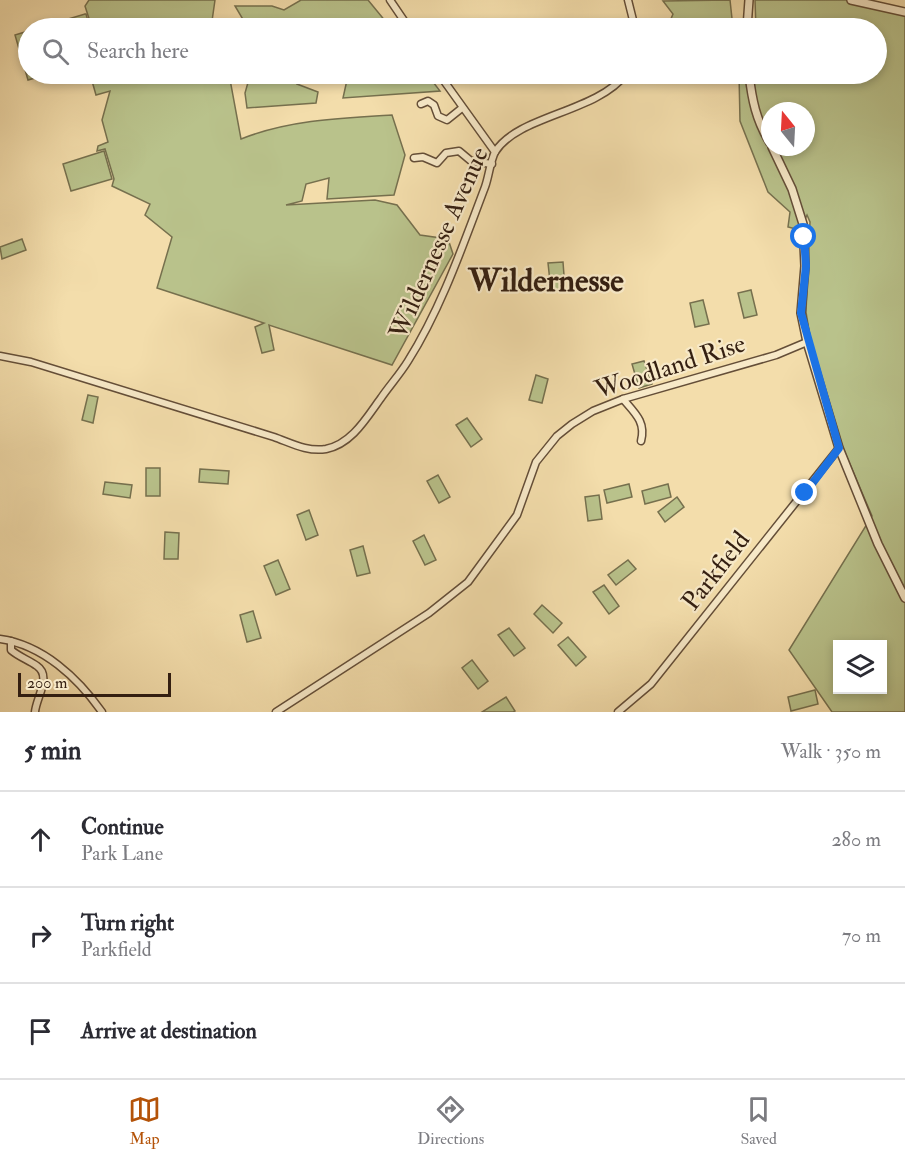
<!DOCTYPE html>
<meta charset="utf-8">
<style>
body{margin:0;font-family:"IM FELL Double Pica",serif;background:#f2f2f3;color:#2b2b33}
.controls{position:absolute;right:18px;bottom:18px;display:grid;overflow:hidden;border-radius:0px;box-shadow:0 3px 9px #0003}
.controls button{width:54px;height:54px;display:grid;place-items:center;padding:0;border:0;border-bottom:2px solid #e1e1e2;background:#fff;color:#2b2b33;font:30px sans-serif}
.compass{position:absolute;left:761px;top:102px;width:54px;height:54px;border-radius:50%;background:#fff;box-shadow:0 3px 9px #0003;rotate:342deg}
.scale{position:absolute;left:18px;bottom:15px;width:153px;box-sizing:border-box;padding-left:6px;border:3px solid #341f11;border-top:0;font-size:16px;line-height:21px;white-space:nowrap;color:#341f11;-webkit-text-stroke:4px #f7e9c8;paint-order:stroke}
.stop{position:absolute;width:18px;height:18px;margin:-14px;border:4px solid #1a73e8;border-radius:50%;background:#fff}
.stop.end{background:#1a73e8;border-color:#fff;box-shadow:0 2px 6px #0008}
.list{margin:0;padding:0;list-style:none}
h2{display:flex;justify-content:space-between;align-items:center;height:78px;margin:0;padding:0 24px;font-size:26px}
h2 small{font-size:20px;font-weight:400;color:#7c7c81}
.list li{display:grid;grid-template-columns:39px 1fr auto;gap:18px;align-items:center;box-sizing:border-box;height:96px;padding:0 24px;border-top:2px solid #e1e1e2}
.list b{display:block;font-size:22px;white-space:nowrap}
.list p{margin:0;font-size:20px;white-space:nowrap;color:#7c7c81}
.list em{font-size:20px;font-style:normal;color:#7c7c81}
.icon{flex:none;width:33px;height:33px;fill:none;stroke:currentColor;stroke-width:2;stroke-linecap:round;stroke-linejoin:round}
.map{position:relative;flex:none;width:905px;height:712px;overflow:hidden}
.search{position:absolute;background:#fff;box-shadow:0 3px 9px #0003;left:18px;right:18px;top:18px;height:66px;display:flex;align-items:center;gap:15px;box-sizing:border-box;padding:0 21px;border-radius:33px;color:#7c7c81;font-size:22px}
.sheet{height:366px;background:#fff}
nav{display:flex;justify-content:space-around;align-items:center;box-sizing:border-box;height:84px;border-top:2px solid #e1e1e2;background:#fff;font-size:16px;color:#7c7c81}
nav a{display:grid;justify-items:center;gap:3px}
nav .on{color:#b45309}
.map>svg:first-child{display:block}
</style>
<div class="map">
<svg width="905" height="712" viewBox="0 0 905 712">
<rect width="100%" height="100%" fill="#f3ddab"/>
<filter id="stains"><feTurbulence type="fractalNoise" baseFrequency=".00333" numOctaves="4"/><feColorMatrix values="0 0 0 0 .2 0 0 0 0 .09 0 0 0 0 .02 0 0 0 .5 -.17"/></filter>
<radialGradient id="worn" r=".72"><stop offset=".6" stop-color="#630" stop-opacity="0"/><stop offset="1" stop-color="#630" stop-opacity=".3"/></radialGradient>
<g fill="#b9c28b" stroke="#76704e" stroke-width="1.5" fill-rule="evenodd">
<polygon points="89,0 215,0 211,28 92,28 85,6"/>
<polygon points="301,0 368,0 391,28 248,28 235,6 272,6 284,10"/>
<polygon points="730,0 733,28 667,28 673,14 663,1"/>
<path d="M755 0H859L905 10V712H832L789 650 872 516 843 448 811 342 806 312 810 222 807 215 800 230 788 227 790 212 768 192 740 121 739 74H876V28H756ZM770 111H806V147H770ZM838 644H882V690H838Z"/>
<polygon points="86,14 90,28 38,28 85,14"/>
<polygon points="28,31 28,74 49,74 28,80 15,35"/>
<path d="M90 74H229L241 139C289 120 341 118 392 115L405 155 394 195 327 199 329 178 306 184 302 201 286 205 375 200 397 205 420 235 448 239 453 254 392 365 269 325 274 350 262 353 255 327 264 323 157 288 172 237 145 215 150 204 112 186 114 179 105 149 97 151 98 146 108 142 102 120 110 91 96 95Z"/>
<polygon points="243,74 303,74 297,84 318,92 316,103 247,108 245,93 249,79"/>
<polygon points="341,74 427,74 440,91 343,98 347,80"/>
<polygon points="104,151 112,179 71,191 63,164"/>
<polygon points="22,239 26,250 2,259 0,247"/>
<polygon points="563,262 565,289 551,291 548,263"/>
<polygon points="751,290 757,315 744,318 738,293"/>
<polygon points="703,300 709,324 695,327 690,303"/>
<polygon points="644,361 652,384 639,388 632,364"/>
<polygon points="536,375 548,379 542,403 529,400"/>
<polygon points="88,395 98,397 93,423 82,420"/>
<polygon points="467,418 482,439 471,447 456,425"/>
<rect x="146" y="468" width="14" height="28"/>
<polygon points="200,469 229,471 228,484 199,482"/>
<polygon points="438,475 450,497 439,503 427,481"/>
<polygon points="105,482 132,485 130,498 103,494"/>
<polygon points="629,484 632,497 607,503 604,490"/>
<polygon points="668,484 671,497 645,504 642,491"/>
<polygon points="599,495 602,519 588,521 585,497"/>
<polygon points="677,497 684,507 665,522 658,512"/>
<polygon points="309,510 318,535 306,540 297,515"/>
<polygon points="165,532 179,533 178,559 164,559"/>
<polygon points="424,535 436,560 425,565 413,541"/>
<polygon points="363,546 370,573 357,576 350,550"/>
<polygon points="278,560 290,589 276,595 264,566"/>
<polygon points="628,560 636,569 616,585 608,575"/>
<polygon points="604,585 619,606 609,614 593,592"/>
<polygon points="542,605 562,623 553,633 534,614"/>
<polygon points="253,611 261,638 247,642 240,615"/>
<polygon points="509,628 525,648 514,656 498,635"/>
<polygon points="568,637 586,657 576,666 558,645"/>
<polygon points="472,660 488,681 478,689 462,668"/>
<polygon points="815,690 818,704 791,711 788,697"/>
<polygon points="506,697 515,711 513,712 482,712"/>
</g>
<g fill="none" stroke-linecap="round" stroke-linejoin="round">
<defs>
<g id="minor">
<polyline points="390,0 409,28"/>
<polyline points="628,0 635,28"/>
<polyline points="439,74 495,152"/>
<polyline points="421,104 428,101 434,105 438,116 447,120 462,108"/>
<polyline points="414,158 423,157 437,163 446,153 459,151 471,161 492,164"/>
<path d="M0 356 31 362 274 437C291 443 307 452 326 449 352 444 367 417 381 398 390 385 400 374 408 361 441 309 463 245 485 187 489 176 490 162 495 152 518 115 596 113 626 74"/>
<path d="M623 399C635 413 646 422 641 441"/>
<path d="M0 639C43 645 78 678 102 712"/>
<path d="M11 641V650C19 657 29 660 37 666 52 676 36 698 35 712"/>
<polyline points="276,712 429,613 468,582 517,515 536,462 557,436 572,424 593,411 623,399 776,355 807,342"/>
<polyline points="618,712 651,684 839,448"/>
</g>
<g id="tertiary">
<polyline points="851,0 905,12"/>
<polyline points="747,28 749,0"/>
<path d="M749 74C752 100 756 120 770 143"/>
<polyline points="772,147 792,189 803,224 805,266 801,313 807,342 839,448 878,544 905,598"/>
</g>
</defs>
<use href="#minor" stroke="#644e38" stroke-width="9"/>
<use href="#tertiary" stroke="#644e38" stroke-width="10"/>
<use href="#minor" stroke="#f7e9c8" stroke-width="6"/>
<use href="#tertiary" stroke="#f7e9c8" stroke-width="7"/>
</g>
<g fill="none" stroke-linecap="round" stroke-linejoin="round">
<polyline stroke="#1a73e8" stroke-width="8" points="804,237 806,266 801,313 839,448 805,493"/>
</g>
<g text-anchor="middle" dominant-baseline="central" stroke-width="4.5" stroke-linejoin="round" paint-order="stroke">
<g font-size="26" fill="#341f11" stroke="#f7e9c8">
<text transform="translate(439 243) rotate(-66)">Wildernesse Avenue</text>
<text transform="translate(670 367) rotate(-18)">Woodland Rise</text>
<text transform="translate(716 571) rotate(-52)">Parkfield</text>
</g>
<g font-size="32" font-weight="bold" fill="#341f11" stroke="#f7e9c8">
<text x="546" y="281">Wildernesse</text>
</g>
</g>
<rect width="100%" height="100%" filter="url(#stains)"/>
<rect width="100%" height="100%" fill="url(#worn)"/>
</svg>
<div class="controls">
<button><svg class="icon" aria-label="layers" viewBox="0 0 24 24"><path d="M12 4l9 5-9 5-9-5zM3 14l9 5 9-5"/></svg></button>
</div>
<svg class="compass" viewBox="-18 -18 36 36"><path d="M0-13l5 13h-10z" fill="#e53935"/><path d="M0 13l5-13h-10z" fill="#7c7c81"/></svg>
<div class="scale">200 m</div>
<div class="stop" style="left:804px;top:237px"></div>
<div class="stop end" style="left:805px;top:493px"></div>
<div class="search"><svg class="icon" aria-label="search" viewBox="0 0 24 24"><circle cx="10" cy="10" r="6"/><path d="M15 15l6 6"/></svg>Search here</div>
</div>
<section class="sheet">
<h2>5 min<small>Walk · 350 m</small></h2>
<ul class="list">
<li><svg class="icon" aria-label="ahead" viewBox="0 0 24 24"><path d="M12 20V5M6 11l6-6 6 6"/></svg><div><b>Continue</b><p>Park Lane</p></div><em>280 m</em></li>
<li><svg class="icon" aria-label="right" viewBox="0 0 24 24"><path d="M7 20v-9h11M14 6l5 5-5 5"/></svg><div><b>Turn right</b><p>Parkfield</p></div><em>70 m</em></li>
<li><svg class="icon" aria-label="arrive" viewBox="0 0 24 24"><path d="M6 21V4h12l-3 4 3 4H6"/></svg><div><b>Arrive at destination</b></div></li>
</ul>
</section>
<nav>
<a class="on"><svg class="icon" aria-label="map" viewBox="0 0 24 24"><path d="M3 6l6-2 6 2 6-2v14l-6 2-6-2-6 2zM9 4v14M15 6v14"/></svg>Map</a>
<a><svg class="icon" aria-label="directions" viewBox="0 0 24 24"><path d="M12 3l9 9-9 9-9-9zM9 14v-3h6M13 9l2 2-2 2"/></svg>Directions</a>
<a><svg class="icon" aria-label="saved" viewBox="0 0 24 24"><path d="M7 4h10v16l-5-4-5 4z"/></svg>Saved</a>
</nav>
